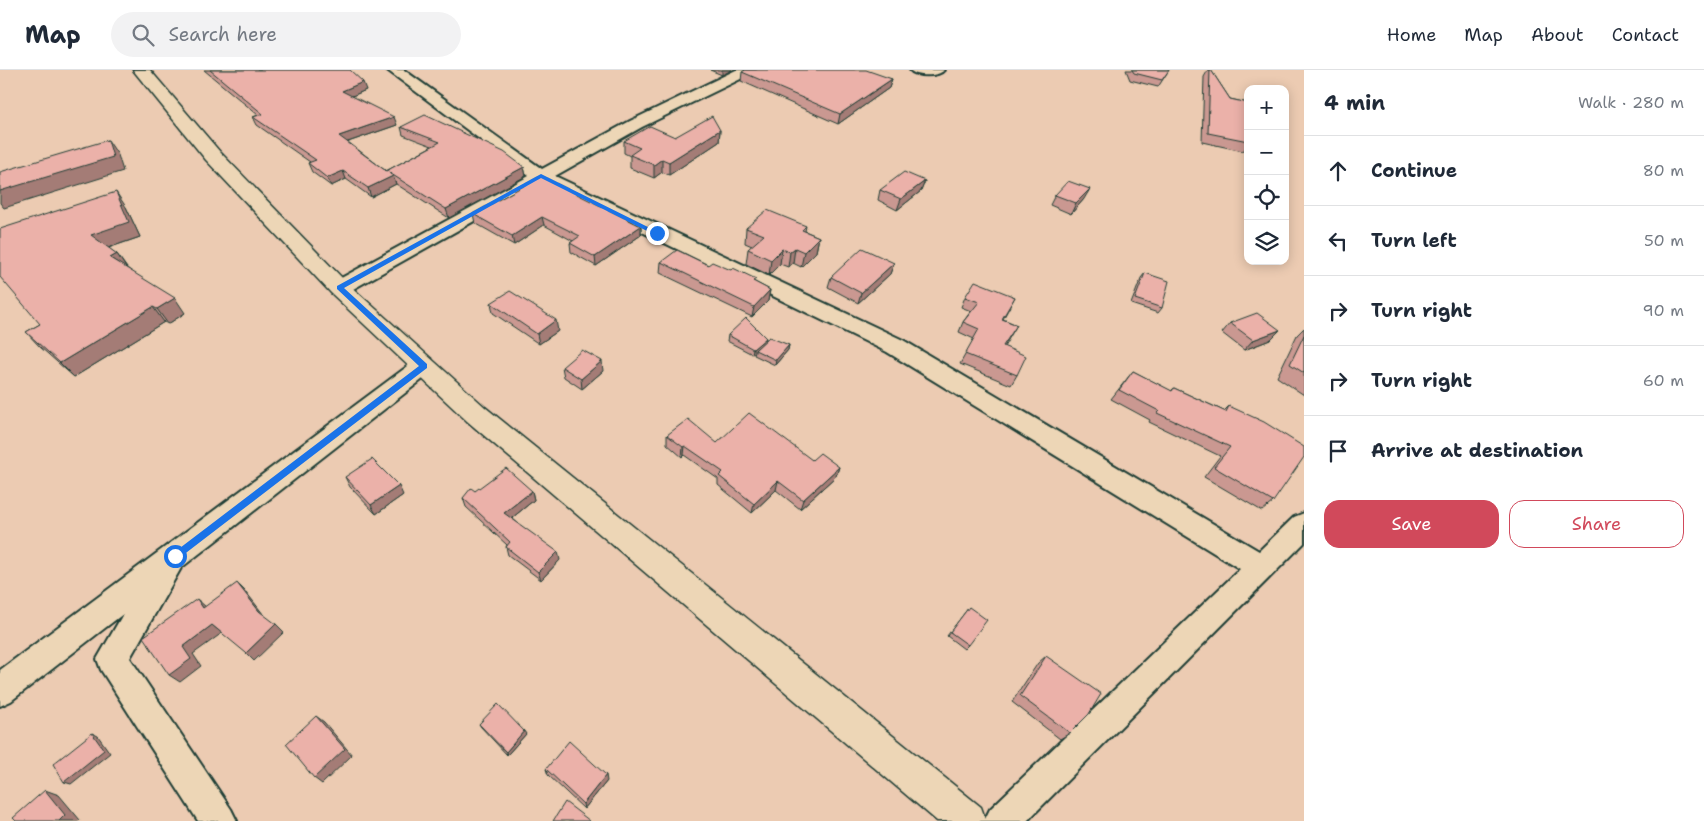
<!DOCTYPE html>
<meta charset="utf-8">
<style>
body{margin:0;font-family:"Shantell Sans",sans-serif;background:#f2f2f3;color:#1f2937}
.controls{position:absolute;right:15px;top:15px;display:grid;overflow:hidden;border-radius:10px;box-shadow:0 2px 12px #0003}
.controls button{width:45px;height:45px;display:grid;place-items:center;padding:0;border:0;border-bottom:1px solid #e0e1e3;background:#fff;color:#1f2937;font:25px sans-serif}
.stop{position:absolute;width:15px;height:15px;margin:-11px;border:4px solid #1a73e8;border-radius:50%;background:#fff}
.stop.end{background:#1a73e8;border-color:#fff;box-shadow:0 1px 5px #0008}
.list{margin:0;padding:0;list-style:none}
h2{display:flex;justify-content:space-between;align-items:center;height:65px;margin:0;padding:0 20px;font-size:21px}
h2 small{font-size:16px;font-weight:400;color:#747a83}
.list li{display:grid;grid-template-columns:32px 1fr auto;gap:15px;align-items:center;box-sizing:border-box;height:70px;padding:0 20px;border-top:1px solid #e0e1e3}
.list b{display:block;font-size:19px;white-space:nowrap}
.list em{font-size:16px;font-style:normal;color:#747a83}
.actions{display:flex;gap:10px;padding:15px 20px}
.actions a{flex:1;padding:11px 0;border:1px solid #d1495b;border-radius:15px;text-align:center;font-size:18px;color:#d1495b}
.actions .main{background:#d1495b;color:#fff}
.icon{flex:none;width:28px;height:28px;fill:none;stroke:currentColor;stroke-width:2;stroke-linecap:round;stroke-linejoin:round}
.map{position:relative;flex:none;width:1304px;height:751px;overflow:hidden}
header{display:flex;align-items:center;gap:30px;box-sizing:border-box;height:70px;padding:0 25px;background:#fff;border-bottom:1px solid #e0e1e3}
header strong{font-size:24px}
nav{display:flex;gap:28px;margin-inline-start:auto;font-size:18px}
.search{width:350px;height:45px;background:#f2f2f3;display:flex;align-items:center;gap:12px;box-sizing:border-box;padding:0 18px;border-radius:28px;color:#747a83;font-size:19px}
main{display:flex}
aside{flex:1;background:#fff}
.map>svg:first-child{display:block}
</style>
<header>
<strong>Map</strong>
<div class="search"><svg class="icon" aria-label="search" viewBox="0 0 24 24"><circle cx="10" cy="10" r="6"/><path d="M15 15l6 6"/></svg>Search here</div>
<nav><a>Home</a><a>Map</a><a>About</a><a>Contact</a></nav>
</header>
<main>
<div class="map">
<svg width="1304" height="751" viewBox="0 0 1304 751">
<rect width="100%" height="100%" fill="#eccbb2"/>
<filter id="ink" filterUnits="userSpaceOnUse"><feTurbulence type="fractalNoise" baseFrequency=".02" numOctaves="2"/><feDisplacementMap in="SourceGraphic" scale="10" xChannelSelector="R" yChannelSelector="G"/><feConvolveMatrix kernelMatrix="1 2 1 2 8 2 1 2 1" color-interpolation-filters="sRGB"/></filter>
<g filter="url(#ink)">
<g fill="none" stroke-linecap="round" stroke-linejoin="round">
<defs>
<g id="street">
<polygon points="387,0 404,0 542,99 630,51 736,0 755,0 753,3 642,57 555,106 903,270 1259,481 1294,447 1304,443 1304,473 1027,751 984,751 990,739 1240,499 887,282 542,113 346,223 339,225 332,223 329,218 332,213 529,106"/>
<path d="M910 0H944C939 7 915 7 910 0Z"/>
<polygon points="424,288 432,290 435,296 432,302 181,498 130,588 231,739 237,751 198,751 101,600 97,589 123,544 11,631 0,636 0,600 416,290"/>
</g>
<polygon id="secondary" points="133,0 150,0 220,82 347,213 485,337 981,737 986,751 937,751 467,351 331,223 206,90"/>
</defs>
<use href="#street" stroke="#1f3d34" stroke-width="4"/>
<use href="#secondary" stroke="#1f3d34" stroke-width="3"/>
<use href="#street" fill="#edd6b6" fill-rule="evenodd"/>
<use href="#secondary" fill="#edd6b6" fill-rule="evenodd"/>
</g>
<g fill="#ca9891" stroke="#1f3d34">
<polygon points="204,0 350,0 366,20 352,26 397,55 348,72 386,101 432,76 403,65 401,57 524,97 526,106 449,148 396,114 371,127 346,109 331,116 312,102 308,93 310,92 257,55 253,47 258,45"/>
<polygon points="710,0 732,0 722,5"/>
<polygon points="1126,0 1169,0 1158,17 1130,10"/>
<polygon points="1208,0 1211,0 1230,29 1248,33 1248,75 1243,81 1202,72 1204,7"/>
<polygon points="742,2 892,9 889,18 838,54 741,11"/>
<polygon points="720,60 719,72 669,105 662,102 654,108 630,98 630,86 624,83 624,71 675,67"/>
<polygon points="541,106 641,156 641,165 596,196 571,182 570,173 573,171 544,155 514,175 475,153 473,144"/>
<polygon points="925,111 921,121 897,140 878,130 880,120"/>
<polygon points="1055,125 1084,129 1071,144 1050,135"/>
<polygon points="126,137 140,167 108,178 117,184 127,198 185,243 168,254 164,252 74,307 40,277 26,262 40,254"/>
<polygon points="806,156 805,161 819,167 816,182 801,197 793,193 788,197 780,194 769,205 746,194 748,179 752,176 745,173 746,158"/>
<polygon points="661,192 708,195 755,212 770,220 768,231 752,247 660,203"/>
<polygon points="894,193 890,204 858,233 828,217 831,207"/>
<polygon points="1145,203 1162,238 1158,243 1131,234 1141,208"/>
<polygon points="965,227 1015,227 1003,249 1017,255 1011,265 1004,277 1017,305 1011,315 960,294 974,269 959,262 963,252 971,241 961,237"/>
<polygon points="491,233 558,261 539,274 493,243"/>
<polygon points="1230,253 1270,270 1244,280 1222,263"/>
<polygon points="1304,258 1304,325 1277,307 1297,265"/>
<polygon points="728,265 766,268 765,270 789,275 788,280 775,295 754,285 755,282 752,284 727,271"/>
<polygon points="562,297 603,301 582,319 564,307"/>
<polygon points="1133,301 1171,321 1174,318 1224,341 1229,336 1273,432 1262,441 1204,407 1220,386 1149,352 1150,350 1111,329"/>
<polygon points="667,365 812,390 839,397 836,406 800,439 776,420 752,443 718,415 718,409 684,385 682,387 667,374"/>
<polygon points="345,407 403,425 376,444 350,417"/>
<polygon points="475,421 532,421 534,430 512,448 560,490 541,510 508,485 506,477 507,475 466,437 463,428"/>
<polygon points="969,537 968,575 964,579 947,566"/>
<polygon points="1046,586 1070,663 1060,669 1012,632 1038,593"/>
<polygon points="479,654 526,664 507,685 481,657"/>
<polygon points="546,699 607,711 584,739 548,705"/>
</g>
<g fill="#a47c76" stroke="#1f3d34">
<polygon points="722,0 732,0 722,5"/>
<polygon points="892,9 889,18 838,54 840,44"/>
<polygon points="363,12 366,20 345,29 342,21"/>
<polygon points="394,47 397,55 342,74 339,66"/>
<polygon points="720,60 719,72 669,105 669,92"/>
<polygon points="108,70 118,85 123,101 4,138 0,133 0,121"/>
<polygon points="662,89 662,102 654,108 654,95"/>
<polygon points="524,97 526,106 449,148 446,139"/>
<polygon points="343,101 346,109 331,116 327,108"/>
<polygon points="393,106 396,114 371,127 368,118"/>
<polygon points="925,111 921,121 897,140 901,129"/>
<polygon points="1090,119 1084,129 1071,144 1076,133"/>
<polygon points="116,122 126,137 140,167 102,180 91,165"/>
<polygon points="542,147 544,155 514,175 512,166"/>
<polygon points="641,156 641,165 596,196 595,187"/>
<polygon points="819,167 816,182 801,197 804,182"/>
<polygon points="795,178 793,193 788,197 790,182"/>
<polygon points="782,179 780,194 769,205 771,190"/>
<polygon points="117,184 127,199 110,188"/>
<polygon points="894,193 890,204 858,233 861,223"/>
<polygon points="770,220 768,231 752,247 754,237"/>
<polygon points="175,228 185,243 168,254 157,239"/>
<polygon points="153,237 164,252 74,307 60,293"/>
<polygon points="556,250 558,261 539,274 537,264"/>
<polygon points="1280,260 1270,270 1244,280 1253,270"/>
<polygon points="766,268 765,273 755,280 755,282 752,284 753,279"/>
<polygon points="789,275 788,280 775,295 776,290"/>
<polygon points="602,291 603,301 582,319 581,309"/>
<polygon points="685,376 684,385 682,387 683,377"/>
<polygon points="839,397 836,406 800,439 803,430"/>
<polygon points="778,411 776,420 752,443 754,434"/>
<polygon points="399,416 403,425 376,444 371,435"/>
<polygon points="532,421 534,430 507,452 504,443"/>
<polygon points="558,482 560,490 541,510 538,502"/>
<polygon points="237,513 246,522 267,549 259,541"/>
<polygon points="197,529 206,537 203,538"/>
<polygon points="276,554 284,562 254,591 246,583"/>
<polygon points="212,555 222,563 193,584 201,596 180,612 169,605 183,577"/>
<polygon points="316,646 324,652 352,685 322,714 314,708"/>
<polygon points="524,661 526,664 507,685 506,682"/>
<polygon points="92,663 98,666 110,683 71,714 64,712"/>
<polygon points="606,705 607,711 584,739 583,734"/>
<polygon points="45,720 59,725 80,750 78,751 59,751"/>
</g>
<g fill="#ebb1a9" stroke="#1f3d34">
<polygon points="210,0 350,0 363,12 342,21 394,47 339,66 386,101 440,72 401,57 425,45 504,82 524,97 446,139 388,102 393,106 368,118 343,101 327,108 308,93 316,90 253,47 263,44"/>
<polygon points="745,0 866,0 892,9 840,44 742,2"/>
<polygon points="1132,0 1169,0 1162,10 1134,3"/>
<polygon points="1210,0 1211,0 1230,29 1248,33 1248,71 1208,63"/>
<polygon points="712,46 720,60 669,92 662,89 654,95 630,85 640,78 624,71 650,56 675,67"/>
<polygon points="108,70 113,87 0,121 0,102"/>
<polygon points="904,102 925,111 901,129 880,120"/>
<polygon points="541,106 641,156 595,187 570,173 580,166 542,147 512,166 473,144"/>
<polygon points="1068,111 1090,119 1076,133 1055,125"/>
<polygon points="116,122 129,152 91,165 117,184 110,188 175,228 157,239 153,237 60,293 26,262 40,254 0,207 0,159"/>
<polygon points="767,140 806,156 802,160 819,167 804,182 795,178 790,182 782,179 771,190 748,179 764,165 746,158"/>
<polygon points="862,178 894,193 861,223 831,207"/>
<polygon points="677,180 708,195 712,192 731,200 733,198 756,209 753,211 770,220 754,237 661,192"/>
<polygon points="1145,203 1169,211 1162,238 1135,229"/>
<polygon points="975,211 1015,227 1002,249 1017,255 1003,276 1026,286 1017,305 965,284 979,259 963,252 979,232 965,227"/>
<polygon points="510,221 556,250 537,264 491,233"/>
<polygon points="1257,243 1280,260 1253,270 1230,253"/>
<polygon points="746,248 766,268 753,279 728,265"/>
<polygon points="1304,265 1304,303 1290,294"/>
<polygon points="769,267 789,275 776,290 755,280"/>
<polygon points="582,280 602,291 581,309 562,297"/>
<polygon points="1133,301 1172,321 1174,318 1226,342 1229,336 1264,352 1304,377 1304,387 1273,432 1214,397 1230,377 1157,343 1159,341 1119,320"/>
<polygon points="749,343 812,390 820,383 839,397 803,430 778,411 754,434 719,406 723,402 685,376 683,377 667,365 688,349 717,373"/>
<polygon points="372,389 399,416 371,435 345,407"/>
<polygon points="506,398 532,421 504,443 558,482 538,502 506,477 510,472 463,428 471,418 475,421"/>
<polygon points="237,513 259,541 276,554 246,583 212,555 183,577 191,589 169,605 143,567 197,529 203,538"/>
<polygon points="969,537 987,550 968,575 950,562"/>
<polygon points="1046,586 1101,624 1089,644 1070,663 1020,626"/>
<polygon points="498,634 524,661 506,682 479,654"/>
<polygon points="316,646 345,679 314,708 286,674"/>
<polygon points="92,663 104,680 64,712 53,694"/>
<polygon points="569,671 606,705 583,734 546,699"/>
<polygon points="45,720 65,745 59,751 16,751 13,748"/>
<polygon points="565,732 590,751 553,751"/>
</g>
</g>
<polygon fill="#1a73e8" points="541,104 660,163 655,165 541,108 344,218 427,294 427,298 178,489 172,489 172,484 419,296 337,219 337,216"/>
</svg>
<div class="controls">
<button>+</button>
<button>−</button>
<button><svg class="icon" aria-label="locate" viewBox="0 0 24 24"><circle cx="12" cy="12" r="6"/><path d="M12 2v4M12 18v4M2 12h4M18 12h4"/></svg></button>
<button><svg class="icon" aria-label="layers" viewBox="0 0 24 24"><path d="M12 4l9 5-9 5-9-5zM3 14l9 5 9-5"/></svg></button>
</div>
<div class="stop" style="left:175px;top:486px"></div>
<div class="stop end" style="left:657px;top:163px"></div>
</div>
<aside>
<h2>4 min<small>Walk · 280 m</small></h2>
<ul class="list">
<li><svg class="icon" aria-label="ahead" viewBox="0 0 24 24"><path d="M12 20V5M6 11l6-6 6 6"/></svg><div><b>Continue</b></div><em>80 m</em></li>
<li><svg class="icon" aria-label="left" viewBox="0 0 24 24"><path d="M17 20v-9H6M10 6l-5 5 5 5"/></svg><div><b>Turn left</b></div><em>50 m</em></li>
<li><svg class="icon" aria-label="right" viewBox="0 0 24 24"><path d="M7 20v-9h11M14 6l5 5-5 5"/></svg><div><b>Turn right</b></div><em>90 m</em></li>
<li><svg class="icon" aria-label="right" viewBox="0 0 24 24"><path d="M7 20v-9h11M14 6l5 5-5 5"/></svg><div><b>Turn right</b></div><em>60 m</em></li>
<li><svg class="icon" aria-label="arrive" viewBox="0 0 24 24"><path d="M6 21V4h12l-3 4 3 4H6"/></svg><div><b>Arrive at destination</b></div></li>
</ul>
<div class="actions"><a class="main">Save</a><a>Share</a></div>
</aside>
</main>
